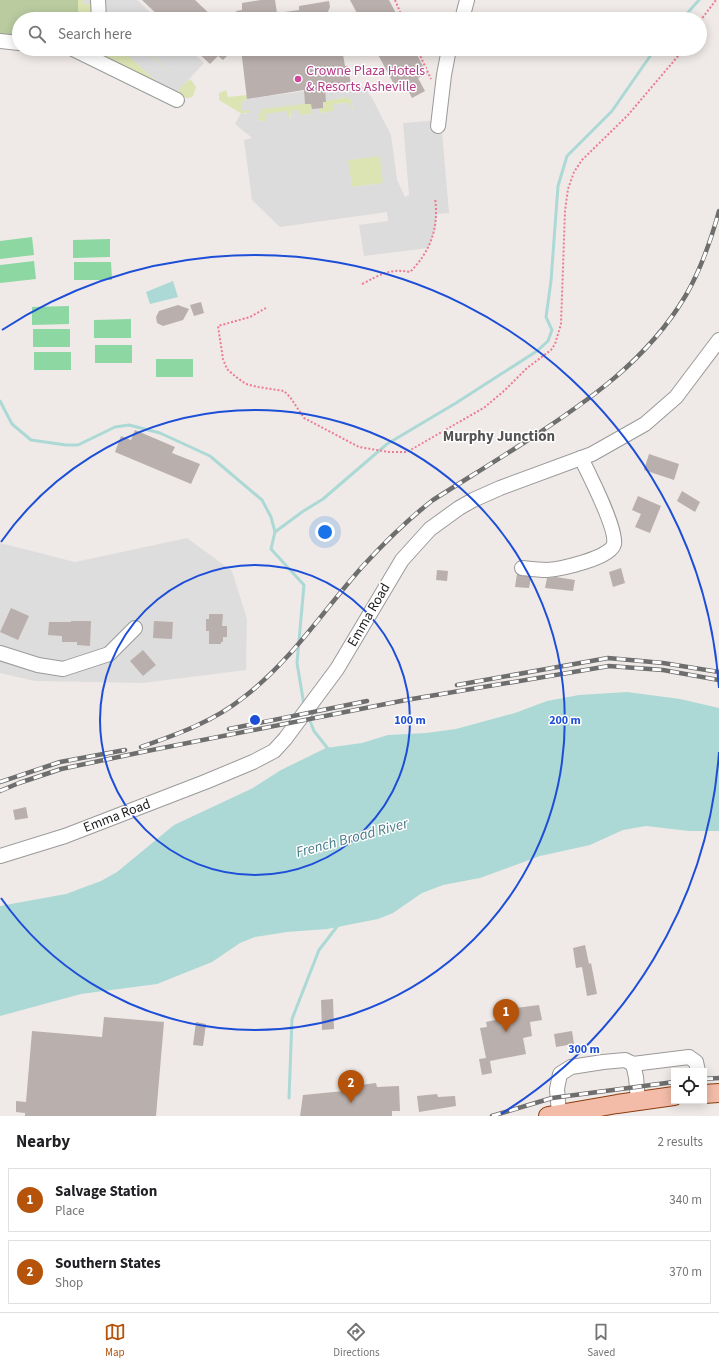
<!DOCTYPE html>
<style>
body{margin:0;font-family:"Source Sans 3",sans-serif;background:#f2f2f2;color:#202124}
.controls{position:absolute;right:12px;bottom:12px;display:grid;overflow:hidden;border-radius:0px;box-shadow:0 2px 10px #0003}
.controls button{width:36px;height:36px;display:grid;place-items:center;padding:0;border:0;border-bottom:1px solid #e0e0e0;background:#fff;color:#202124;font:20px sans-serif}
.you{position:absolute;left:325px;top:532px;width:14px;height:14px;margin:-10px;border:3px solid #fff;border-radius:50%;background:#1a73e8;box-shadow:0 0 0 6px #1a73e833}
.badge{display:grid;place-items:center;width:26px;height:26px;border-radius:50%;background:#b45309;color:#fff;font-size:13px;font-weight:700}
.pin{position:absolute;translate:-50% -33px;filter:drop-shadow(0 1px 2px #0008)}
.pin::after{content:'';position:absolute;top:21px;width:14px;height:12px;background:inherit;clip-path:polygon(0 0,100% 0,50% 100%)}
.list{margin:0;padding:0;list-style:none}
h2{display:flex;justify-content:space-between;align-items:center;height:52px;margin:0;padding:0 16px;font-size:17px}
h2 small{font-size:13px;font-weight:400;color:#757577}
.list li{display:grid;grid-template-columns:26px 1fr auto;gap:12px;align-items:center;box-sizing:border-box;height:64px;margin:0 8px 8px;padding:0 8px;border:1px solid #e0e0e0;border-radius:0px}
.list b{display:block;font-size:15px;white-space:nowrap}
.list p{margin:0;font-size:13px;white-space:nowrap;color:#757577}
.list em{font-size:13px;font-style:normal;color:#757577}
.icon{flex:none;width:22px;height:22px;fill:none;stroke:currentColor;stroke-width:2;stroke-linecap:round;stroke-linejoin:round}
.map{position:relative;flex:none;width:719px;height:1116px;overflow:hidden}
.search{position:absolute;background:#fff;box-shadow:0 2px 10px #0003;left:12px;right:12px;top:12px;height:44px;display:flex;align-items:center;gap:10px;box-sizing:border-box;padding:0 14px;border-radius:22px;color:#757577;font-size:15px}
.sheet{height:196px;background:#fff}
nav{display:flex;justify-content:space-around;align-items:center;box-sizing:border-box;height:56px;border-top:1px solid #e0e0e0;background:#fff;font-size:11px;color:#757577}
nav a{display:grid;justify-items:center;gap:2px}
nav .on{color:#b45309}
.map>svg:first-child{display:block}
</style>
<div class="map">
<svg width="719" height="1116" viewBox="0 0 719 1116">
<rect width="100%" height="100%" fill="#efeae7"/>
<polygon fill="#dedddd" points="187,538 232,571 247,619 246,670 143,683 35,681 0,673 0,543 75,562"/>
<g fill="#dbe4b2">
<polygon points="78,0 83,0 83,4 94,4 95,19 78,19"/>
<polygon points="92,49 109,49 117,56 121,49 161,86"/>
<path d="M144 49H146L184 84 190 79 196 87 193 96C186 101 183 96 178 91L183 85Z"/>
<polygon points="226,90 228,97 247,95 247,99 241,103 242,111 249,110 250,112 242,114 219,100 219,93"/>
<polygon points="348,97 352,101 353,110 351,109 349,103 334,104 334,111 321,113 319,111 318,102"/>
<polygon points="312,102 312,114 300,115 299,110 291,111 290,119 288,118 287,111 265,122 257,119 262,109"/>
<polygon points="380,156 383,183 352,187 348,160"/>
</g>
<polygon fill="#bacba0" points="0,0 78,0 78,19 19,19 19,42 0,42"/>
<g fill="#8dd7a3">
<polygon points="32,237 34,255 0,259 0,241"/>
<polygon points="110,239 110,257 73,258 73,240"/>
<polygon points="34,261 36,279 0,283 0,265"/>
<polygon points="74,262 111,262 112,280 74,280"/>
<polygon points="69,306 69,324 32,325 32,307"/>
<polygon points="131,319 131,338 94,338 94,320"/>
<rect x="33" y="329" width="37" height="18"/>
<rect x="95" y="345" width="37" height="18"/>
<rect x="34" y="352" width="37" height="18"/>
<rect x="156" y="359" width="37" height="18"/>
</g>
<g fill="#dcdcdc" fill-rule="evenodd">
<polygon points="83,0 137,0 157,19 117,19 121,14 116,19 95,19 93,4 83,4"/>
<polygon points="109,49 144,49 183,85 146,49 189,49 204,63 175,94 161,86 121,49 117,57"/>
<path d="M351 85 364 87 372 98 391 135 397 180 405 197 409 195 403 123 441 120 449 213 437 214 436 228 428 248 364 256 359 225 388 221 387 212 280 227 252 200 244 140 252 138 235 124 241 113 245 114 250 112 249 110 242 111 241 103 247 99ZM348 97 352 101 353 110 351 109 350 103 333 104 334 111 321 113 319 111 318 102ZM312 103V114L300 115 299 110 291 111V118L289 119 287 111 265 114V122L258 120 262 109ZM380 156 383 183 352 187 348 160Z"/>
</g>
<g fill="#acd9d5">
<polygon points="173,281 178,297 150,304 146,292"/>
<polygon points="627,692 680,699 719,708 719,831 689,831 646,826 623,830 590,845 540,856 480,878 443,885 422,893 393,913 378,919 327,929 287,932 255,937 240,943 212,962 157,984 81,994 0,1016 0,906 66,894 101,881 117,872 174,825 253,788 281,770 326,748 362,743 388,735 426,733 456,729 515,713 547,701 579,695"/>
</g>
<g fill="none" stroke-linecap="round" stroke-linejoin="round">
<g stroke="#acd9d5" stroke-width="3">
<polyline points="682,19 699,0"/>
<polyline points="0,401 12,424 31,440 66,445 78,445 115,427 129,425 160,433 210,456 262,500 271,517 275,532 271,549 304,585 297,663 304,705"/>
<polyline points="275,532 302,512 323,499 387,444 456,403 537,351 548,341 552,330 546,317 551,281 558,186 567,156 612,111 655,49"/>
<polyline points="308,716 314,731 329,750"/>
<polyline points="289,1098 292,1019 319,950 339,924"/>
</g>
</g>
<g fill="#b9afad">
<polygon points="142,0 195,0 215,19 162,19"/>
<polygon points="261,0 275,0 277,13 299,10 299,6 329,1 330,7 325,19 237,19 236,11 242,10 242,3"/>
<polygon points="350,0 389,0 399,19 360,19"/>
<polygon points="194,49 234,49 223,60 218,56 210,64"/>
<polygon points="241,49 342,49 345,66 348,66 351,85 325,88 326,102 323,102 323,108 312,109 311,104 305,104 304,90 247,99"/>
<polygon points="375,49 414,49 427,74 418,78 425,91 412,98 405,84 396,88"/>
<polygon points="201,302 204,313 194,316 190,305"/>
<polygon points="178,305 189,309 183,320 163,326 157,323 156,317 159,311"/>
<polygon points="135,430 175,447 172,453 200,464 191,484 115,452 121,436 131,440"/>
<polygon points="649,454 679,464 674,480 644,470"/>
<polygon points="682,491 700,502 695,512 677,501"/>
<polygon points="638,496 661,506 650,533 635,527 641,514 632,510"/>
<polygon points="621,568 625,583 613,587 609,572"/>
<polygon points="437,570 448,571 447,581 436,580"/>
<polygon points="517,574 531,577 529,588 515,587"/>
<polygon points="556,577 575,580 573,591 545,588 547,578"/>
<polygon points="11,608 29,616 18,640 0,632"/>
<polygon points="209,614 223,614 222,626 227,626 227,637 223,637 223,642 221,642 221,644 209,644 209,631 206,631 206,619 209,619"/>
<polygon points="71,621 91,621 90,646 77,645 77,642 62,642 62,636 48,635 49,622 71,622"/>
<polygon points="154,621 173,622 172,639 153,638"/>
<polygon points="143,650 156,665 143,676 130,661"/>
<polygon points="26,807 28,818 15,820 13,810"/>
<polygon points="585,945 589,964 591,963 597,994 587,996 582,967 576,968 573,948"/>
<polygon points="333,999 334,1029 322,1030 321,1000"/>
<polygon points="539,1005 542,1020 530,1022 532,1036 523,1038 526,1054 490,1061 492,1073 482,1075 479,1059 486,1058 480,1028 487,1027 486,1022 500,1019 499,1010"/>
<polygon points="104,1017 164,1022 156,1116 25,1116 25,1113 16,1112 16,1101 26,1102 32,1031 102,1037"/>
<polygon points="196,1022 206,1024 203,1046 193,1045"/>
<polygon points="572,1031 574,1044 556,1047 554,1034"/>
<polygon points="376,1083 377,1087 399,1086 400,1111 392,1111 392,1116 300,1116 303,1095 344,1091 344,1087"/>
<polygon points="437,1094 438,1097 455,1096 456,1106 419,1112 417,1096"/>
</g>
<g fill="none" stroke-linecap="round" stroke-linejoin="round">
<defs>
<g id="minor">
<polyline points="98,0 99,19"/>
<polyline points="462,19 467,0"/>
<polyline points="0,41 19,43"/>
<polyline points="73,49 177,100"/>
<polyline points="438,126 444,75 449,49"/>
<path d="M522 568C531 569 539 570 547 570 561 569 611 558 614 544 617 529 589 474 581 458"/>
<polyline points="0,653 38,665 63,669 109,654 135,628"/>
<polyline points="0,856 65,836 205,782 253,762 274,751 285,739 337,669 402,560 430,529 459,508 473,500 500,488 592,454 645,424 676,397 719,340"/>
<polyline points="633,1064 636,1077 638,1101"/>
<polyline points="559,1114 557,1089 560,1074 571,1067 603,1062 625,1060 633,1064 689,1057 696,1062 698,1071"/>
</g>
<g id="major">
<polyline points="704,1094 719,1093"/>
<polyline points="548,1116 617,1104 674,1096"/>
</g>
</defs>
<use href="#minor" stroke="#9a9a9a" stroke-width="16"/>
<use href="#major" stroke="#8d3c0e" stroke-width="20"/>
<g stroke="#ed7b93" stroke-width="2" stroke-dasharray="2 2" stroke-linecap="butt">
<polyline points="395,0 403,19"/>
<polyline points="700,21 716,0"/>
<polyline points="417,49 431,79"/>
<path d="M362 284C380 275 389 268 410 272 431 251 439 227 435 198"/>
<polyline points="266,308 250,317 218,326 223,359 227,369 236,377 246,384 258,387 284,391 290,397 304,418 359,447 389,452 407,452 485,407 505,390 527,368 551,350 555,344 561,324 565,211 568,189 574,172 582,160 628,115 684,49"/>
</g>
<use href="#minor" stroke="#fff" stroke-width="14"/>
<use href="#major" stroke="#f3bca8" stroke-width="18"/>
<defs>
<g id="rail">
<polyline points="457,685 608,658 663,663 719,672"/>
<polyline points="229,729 367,701"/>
<path d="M141 747C178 734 213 722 244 697 291 661 323 611 362 567 384 543 407 520 433 500 463 481 494 462 525 442 587 402 648 360 686 295 701 269 711 240 719 211"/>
<polyline points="0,782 60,762 125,750"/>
<polyline points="0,791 19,783 61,769 147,751 406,700 609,666 663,670 719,680"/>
<polyline points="704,1079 719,1078"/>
<polyline points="492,1116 552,1098 674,1082"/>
</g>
</defs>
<use href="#rail" stroke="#6e6e6e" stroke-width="4.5"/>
<use href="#rail" stroke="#fff" stroke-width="3" stroke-dasharray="9" stroke-linecap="butt"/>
</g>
<g fill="none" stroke="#1d4ed8" stroke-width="2">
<circle cx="255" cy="720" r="155"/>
<path d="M1 542A310 310 0 1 1 1 898"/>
<path d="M719 752A465 465 0 0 1 501 1114M2 330A465 465 0 0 1 719 688"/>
</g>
<circle fill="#d1479c" stroke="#fff" stroke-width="1.5" cx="298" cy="79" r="4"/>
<g text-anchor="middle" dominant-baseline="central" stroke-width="3" stroke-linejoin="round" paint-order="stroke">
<g font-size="14" fill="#b23c85" stroke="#fff" text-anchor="start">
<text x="306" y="71">Crowne Plaza Hotels<tspan x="306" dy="16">&amp; Resorts Asheville</tspan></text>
</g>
<g font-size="14" fill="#202020" stroke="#fff">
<text transform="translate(369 615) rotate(-60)">Emma Road</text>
<text transform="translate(117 816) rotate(-21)">Emma Road</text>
</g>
<g font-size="15" font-weight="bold" fill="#535353" stroke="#fff">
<text x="499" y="436">Murphy Junction</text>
</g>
<g font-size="15" font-style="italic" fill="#477c89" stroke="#fff">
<text transform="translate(352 838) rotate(-15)">French Broad River</text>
</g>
</g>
<circle cx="255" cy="720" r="6" fill="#1d4ed8" stroke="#fff" stroke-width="2"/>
<g font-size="12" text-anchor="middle" font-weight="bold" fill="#1d4ed8" stroke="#fff" stroke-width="3" stroke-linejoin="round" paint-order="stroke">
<text x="410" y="724">100 m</text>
<text x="565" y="724">200 m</text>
<text x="584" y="1053">300 m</text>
</g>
</svg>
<div class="controls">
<button><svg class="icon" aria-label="locate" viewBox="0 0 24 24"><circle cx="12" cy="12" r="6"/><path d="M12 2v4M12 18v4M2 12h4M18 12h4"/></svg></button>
</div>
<div class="you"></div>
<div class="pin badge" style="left:506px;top:1032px">1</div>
<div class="pin badge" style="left:351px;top:1103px">2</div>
<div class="search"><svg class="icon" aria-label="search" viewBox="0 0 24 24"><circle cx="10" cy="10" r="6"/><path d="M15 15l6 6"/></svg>Search here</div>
</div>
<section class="sheet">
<h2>Nearby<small>2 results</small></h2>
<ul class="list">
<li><span class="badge">1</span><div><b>Salvage Station</b><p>Place</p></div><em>340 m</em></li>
<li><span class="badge">2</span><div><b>Southern States</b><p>Shop</p></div><em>370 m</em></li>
</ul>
</section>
<nav>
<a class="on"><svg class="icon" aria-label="map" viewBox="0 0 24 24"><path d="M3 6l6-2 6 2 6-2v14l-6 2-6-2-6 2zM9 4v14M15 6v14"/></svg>Map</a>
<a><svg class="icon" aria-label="directions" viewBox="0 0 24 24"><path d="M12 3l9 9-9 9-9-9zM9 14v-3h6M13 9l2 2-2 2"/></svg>Directions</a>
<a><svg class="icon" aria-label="saved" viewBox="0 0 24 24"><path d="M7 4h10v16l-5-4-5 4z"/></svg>Saved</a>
</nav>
